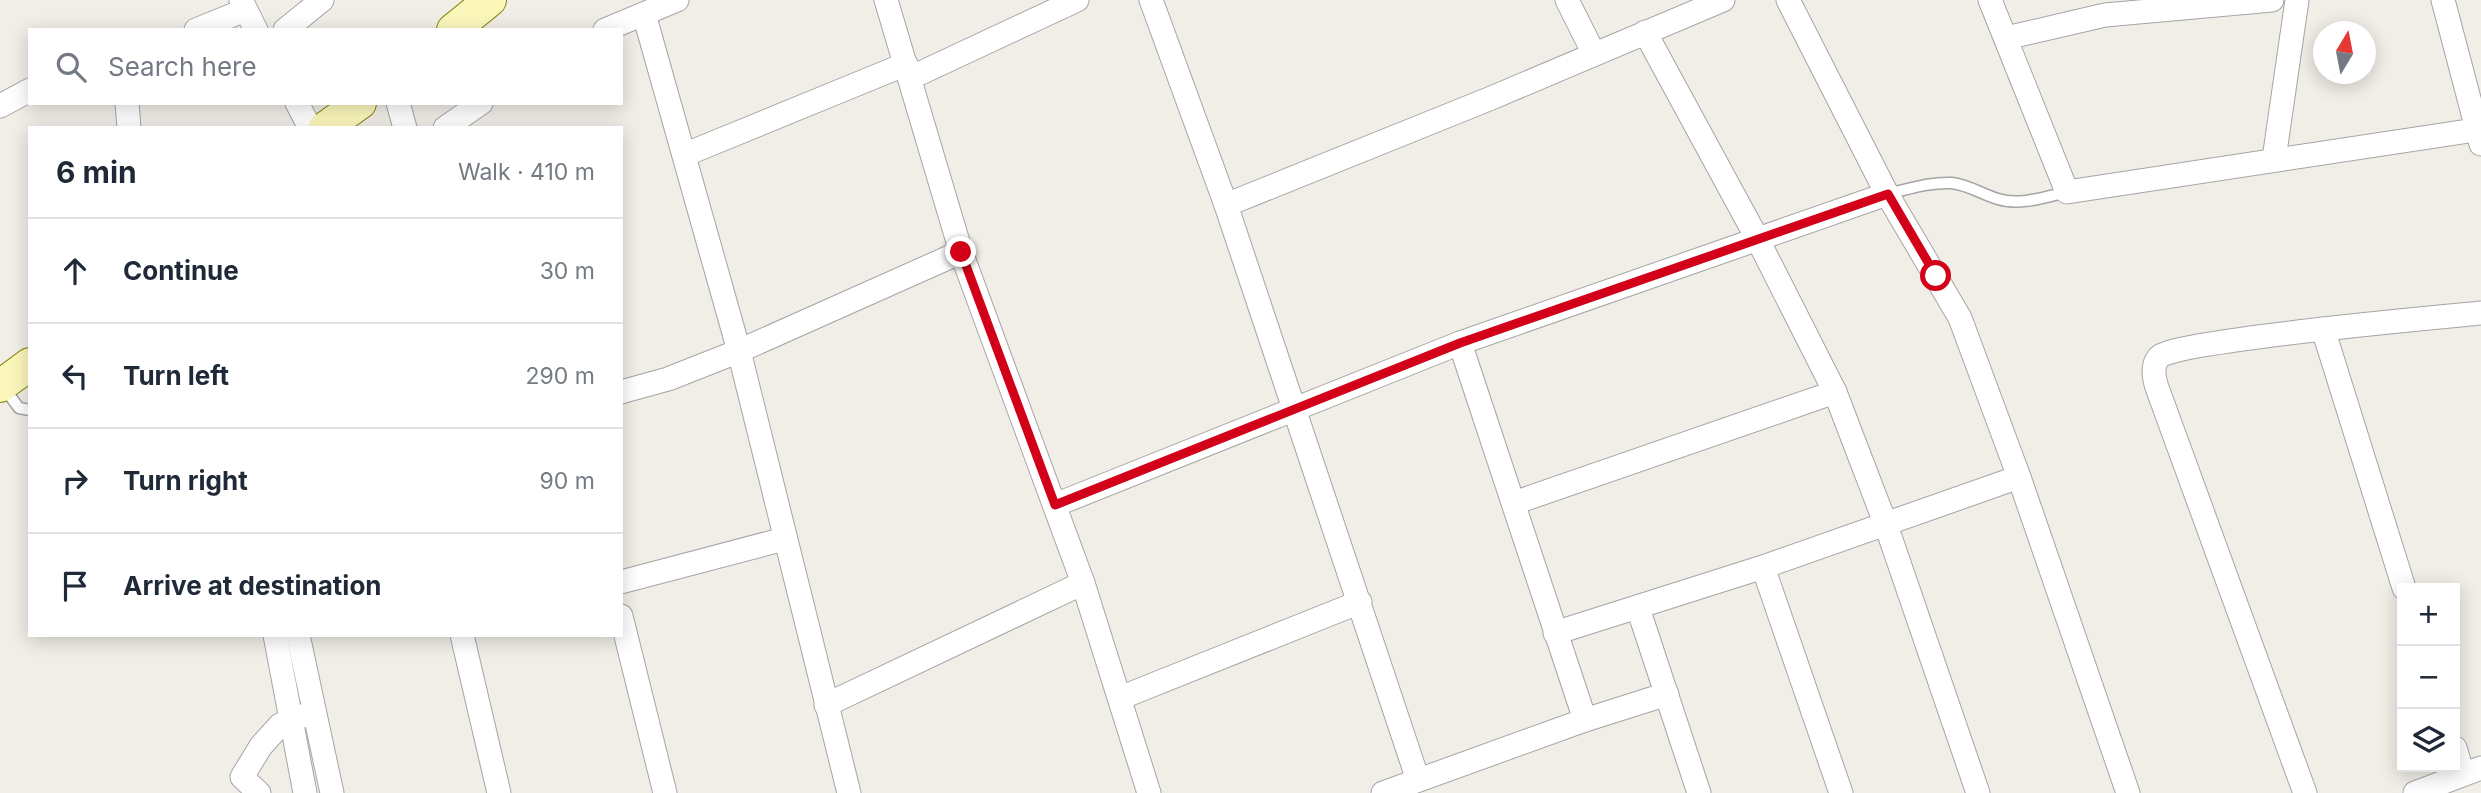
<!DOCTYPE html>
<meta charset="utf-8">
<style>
body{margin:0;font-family:Inter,sans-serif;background:#f6f6f7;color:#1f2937}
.controls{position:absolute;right:21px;bottom:21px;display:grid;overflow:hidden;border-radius:0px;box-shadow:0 4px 18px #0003}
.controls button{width:63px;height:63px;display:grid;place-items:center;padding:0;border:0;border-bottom:2px solid #e0e1e3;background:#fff;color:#1f2937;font:35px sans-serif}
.compass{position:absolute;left:2313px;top:21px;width:63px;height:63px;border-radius:50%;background:#fff;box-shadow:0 4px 18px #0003;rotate:10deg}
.stop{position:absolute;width:21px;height:21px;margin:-16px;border:5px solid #d20018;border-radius:50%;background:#fff}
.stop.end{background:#d20018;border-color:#fff;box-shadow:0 2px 7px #0008}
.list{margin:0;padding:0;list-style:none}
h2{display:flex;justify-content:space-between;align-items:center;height:91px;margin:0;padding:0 28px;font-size:30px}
h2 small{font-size:23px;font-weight:400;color:#747a83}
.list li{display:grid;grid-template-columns:46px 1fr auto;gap:21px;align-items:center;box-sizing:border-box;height:105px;padding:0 28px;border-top:2px solid #e0e1e3}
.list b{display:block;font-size:26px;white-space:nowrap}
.list em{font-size:23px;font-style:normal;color:#747a83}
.icon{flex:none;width:38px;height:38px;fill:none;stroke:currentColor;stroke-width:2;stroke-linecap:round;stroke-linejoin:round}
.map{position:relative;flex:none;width:2481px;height:793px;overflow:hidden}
.search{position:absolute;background:#fff;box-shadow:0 4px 18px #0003;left:28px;top:28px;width:595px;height:77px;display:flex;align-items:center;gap:18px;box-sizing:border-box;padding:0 24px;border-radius:0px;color:#747a83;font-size:26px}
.panel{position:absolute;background:#fff;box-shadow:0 4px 18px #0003;left:28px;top:126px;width:595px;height:511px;border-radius:0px}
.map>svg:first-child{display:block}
</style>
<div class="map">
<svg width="2481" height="793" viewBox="0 0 2481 793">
<rect width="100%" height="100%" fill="#f1ede7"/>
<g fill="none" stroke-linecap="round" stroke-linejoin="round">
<defs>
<g id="lane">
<path d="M1887 194C1909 189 1929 182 1952 183 1969 185 1981 194 1998 199 2020 206 2045 197 2067 192"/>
<polyline points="4,388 19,408 30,410"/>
</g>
<g id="street">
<polyline points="241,0 256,30"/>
<polyline points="886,0 961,252 1083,583 1149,793"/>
<polyline points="1151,0 1226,205 1418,780"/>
<polyline points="1567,0 1594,54"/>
<polyline points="1788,0 1887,194 1960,318 2019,477 2128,793"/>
<polyline points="1990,0 2067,192 2481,129"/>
<polyline points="2443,0 2481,144"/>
<polyline points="644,14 739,351 849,793"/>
<polyline points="196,30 245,10"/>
<polyline points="285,30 322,0"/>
<polyline points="605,30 677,0"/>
<polyline points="2006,38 2105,15 2272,0"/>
<polyline points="910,78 1077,0"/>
<polyline points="127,103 129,128"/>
<polyline points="297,103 310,128"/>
<polyline points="398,103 405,128"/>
<polyline points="0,106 30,90"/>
<polyline points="445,128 481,103"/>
<polyline points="684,155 906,64"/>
<polyline points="2274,159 2297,0"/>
<polyline points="1226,205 1489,99 1723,0"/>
<polyline points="2323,329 2404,588"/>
<polyline points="1460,343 1585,720"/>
<polyline points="621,392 668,379 739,351 961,252"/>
<polyline points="1835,392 1886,525 1978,793"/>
<polyline points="1514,503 1835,392 1758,240 1645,32"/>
<polyline points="1055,505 1460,343 1887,194"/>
<polyline points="1763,567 1841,793"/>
<polyline points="621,582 784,539"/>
<polyline points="1638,608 1699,793"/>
<polyline points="621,616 665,793"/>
<polyline points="1555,633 1763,567 2019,477"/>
<polyline points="275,635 305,793"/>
<polyline points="298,635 332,793"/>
<polyline points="462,635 499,793"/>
<polyline points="1120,698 1360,602"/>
<polyline points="826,705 1083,583"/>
<polyline points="2455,748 2463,774"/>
<polyline points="259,793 242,777 261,746 280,725 302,716"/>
<polyline points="1383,793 1585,720 1667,694"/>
<path d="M2305 793 2159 393C2155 383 2150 367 2159 357 2173 341 2441 317 2481 313"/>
<polyline points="2415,793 2481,768"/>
</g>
<g id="secondary">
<polyline points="453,30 490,0"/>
<polyline points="325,128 360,103"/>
<polyline points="0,386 30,364"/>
</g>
</defs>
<use href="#lane" stroke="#a5a5a5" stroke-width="13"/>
<use href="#street" stroke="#a5a5a5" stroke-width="25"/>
<use href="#secondary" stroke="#7e7d02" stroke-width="34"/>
<use href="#lane" stroke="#fff" stroke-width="10"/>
<use href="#street" stroke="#fff" stroke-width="23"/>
<use href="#secondary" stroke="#fbf7bb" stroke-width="32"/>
</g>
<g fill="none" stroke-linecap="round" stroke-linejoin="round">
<polyline stroke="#d20018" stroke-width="9" points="961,252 1055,505 1460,343 1888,194 1936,276"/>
</g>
</svg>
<div class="controls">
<button>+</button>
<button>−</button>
<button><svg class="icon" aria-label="layers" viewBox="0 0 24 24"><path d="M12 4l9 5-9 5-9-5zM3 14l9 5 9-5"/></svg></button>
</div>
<svg class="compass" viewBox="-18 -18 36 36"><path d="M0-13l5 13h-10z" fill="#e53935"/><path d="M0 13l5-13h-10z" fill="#747a83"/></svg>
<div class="stop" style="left:1936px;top:276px"></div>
<div class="stop end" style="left:961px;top:252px"></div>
<div class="search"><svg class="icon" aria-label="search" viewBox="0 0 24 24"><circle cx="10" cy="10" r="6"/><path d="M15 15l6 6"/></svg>Search here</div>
<section class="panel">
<h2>6 min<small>Walk · 410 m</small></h2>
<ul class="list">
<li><svg class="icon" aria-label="ahead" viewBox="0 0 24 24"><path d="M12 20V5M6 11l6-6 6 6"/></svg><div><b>Continue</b></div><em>30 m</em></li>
<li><svg class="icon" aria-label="left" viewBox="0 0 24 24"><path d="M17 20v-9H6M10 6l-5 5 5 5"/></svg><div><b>Turn left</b></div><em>290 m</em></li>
<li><svg class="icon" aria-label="right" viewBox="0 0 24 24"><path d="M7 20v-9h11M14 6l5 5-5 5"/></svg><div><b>Turn right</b></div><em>90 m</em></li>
<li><svg class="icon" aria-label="arrive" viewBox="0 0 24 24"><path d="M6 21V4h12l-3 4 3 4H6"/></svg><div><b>Arrive at destination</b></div></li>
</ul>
</section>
</div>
